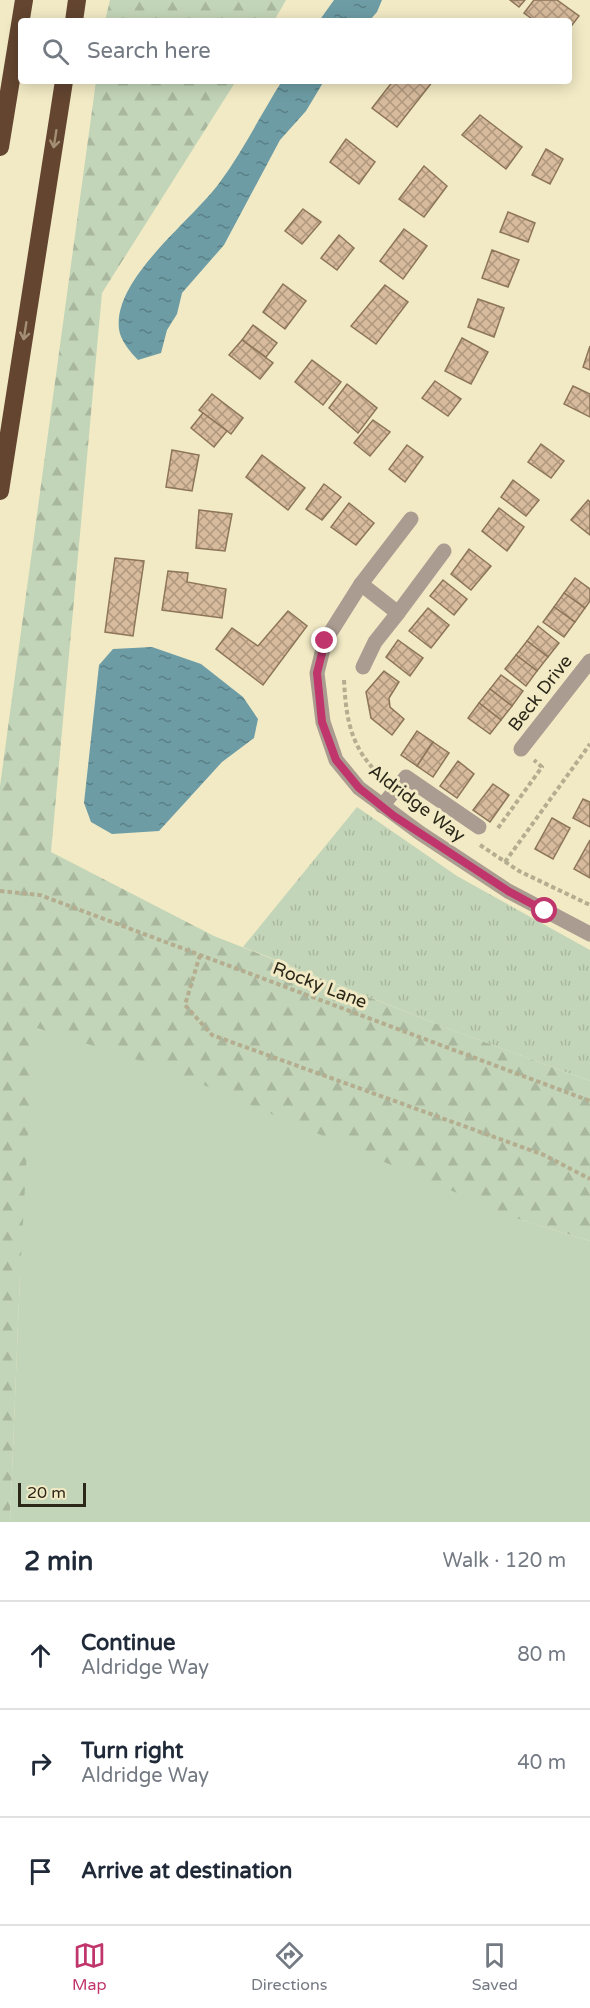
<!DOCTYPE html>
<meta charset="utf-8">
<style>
body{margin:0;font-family:"Varela Round",sans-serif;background:#f2f2f3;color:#1f2937}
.scale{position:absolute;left:18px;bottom:15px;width:68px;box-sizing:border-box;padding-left:6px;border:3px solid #2b281a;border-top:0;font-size:16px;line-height:21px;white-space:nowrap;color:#2b281a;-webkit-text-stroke:4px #f2eac5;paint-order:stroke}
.stop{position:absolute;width:18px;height:18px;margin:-14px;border:4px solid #c0356c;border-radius:50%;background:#fff}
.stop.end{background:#c0356c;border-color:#fff;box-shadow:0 2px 6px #0008}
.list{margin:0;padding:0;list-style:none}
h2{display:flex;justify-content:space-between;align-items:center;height:78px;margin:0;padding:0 24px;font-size:26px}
h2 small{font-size:20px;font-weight:400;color:#747a83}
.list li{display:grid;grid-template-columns:39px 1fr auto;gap:18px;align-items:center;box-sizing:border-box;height:108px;padding:0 24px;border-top:2px solid #e0e1e3}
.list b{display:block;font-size:22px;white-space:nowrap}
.list p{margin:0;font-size:20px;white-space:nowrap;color:#747a83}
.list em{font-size:20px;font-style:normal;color:#747a83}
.icon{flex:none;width:33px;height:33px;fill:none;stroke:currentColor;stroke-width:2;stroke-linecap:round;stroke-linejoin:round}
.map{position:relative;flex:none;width:590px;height:1522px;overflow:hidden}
.search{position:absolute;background:#fff;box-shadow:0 3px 15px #0003;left:18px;right:18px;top:18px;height:66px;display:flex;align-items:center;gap:15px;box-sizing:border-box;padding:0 21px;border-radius:6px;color:#747a83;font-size:22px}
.sheet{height:402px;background:#fff}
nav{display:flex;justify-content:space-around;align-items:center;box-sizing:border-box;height:84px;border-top:2px solid #e0e1e3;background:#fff;font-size:16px;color:#747a83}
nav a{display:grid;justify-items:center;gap:3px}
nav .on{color:#c0356c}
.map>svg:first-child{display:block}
</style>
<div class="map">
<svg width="590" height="1522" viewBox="0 0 590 1522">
<defs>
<pattern id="grass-tufts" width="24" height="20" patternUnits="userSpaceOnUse" patternTransform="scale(1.5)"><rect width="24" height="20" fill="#c3d5b8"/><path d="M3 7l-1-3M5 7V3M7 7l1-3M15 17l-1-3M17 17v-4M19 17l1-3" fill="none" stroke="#a8b79e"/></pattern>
<pattern id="forest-firs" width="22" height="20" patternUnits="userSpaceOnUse" patternTransform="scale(1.5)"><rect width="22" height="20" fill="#c3d5b8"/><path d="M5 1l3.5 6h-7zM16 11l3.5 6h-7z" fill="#a8b79e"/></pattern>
<pattern id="water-ripples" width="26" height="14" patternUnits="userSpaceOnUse" patternTransform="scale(1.5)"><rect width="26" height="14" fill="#6d9ca5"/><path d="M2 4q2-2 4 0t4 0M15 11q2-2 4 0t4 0" fill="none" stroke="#5a7f86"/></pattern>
<pattern id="building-cross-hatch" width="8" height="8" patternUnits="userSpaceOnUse" patternTransform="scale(1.5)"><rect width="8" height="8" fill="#d7bb9c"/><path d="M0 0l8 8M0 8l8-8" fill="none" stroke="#af987e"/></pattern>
</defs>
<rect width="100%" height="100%" fill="#f2eac5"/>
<polygon fill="url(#grass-tufts)" points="357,807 457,876 590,950 590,1081 460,1033 243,947"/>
<g fill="url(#forest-firs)">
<polygon points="110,0 286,0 274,21 105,21"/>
<polygon points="96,81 236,81 102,293 51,852 214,936 460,1033 590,1081 590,1241 518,1219 20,1275 10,1522 0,1522 0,786"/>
</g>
<polygon fill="#c3d5b8" points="34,1027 166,1069 518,1219 590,1241 590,1522 10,1522 20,1275"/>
<g fill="url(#water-ripples)">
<polygon points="334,0 382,0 377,12 369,21 319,21"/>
<path d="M282 81H324L306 111 280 140 224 245 182 293 177 314 167 330 161 353 138 360C131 353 120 340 119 329 113 278 192 221 220 182 243 151 261 114 282 81Z"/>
<polygon points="152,647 201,664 243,697 258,719 254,738 222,762 159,831 112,834 91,822 84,803 99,665 113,649"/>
</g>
<g fill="url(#building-cross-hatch)" stroke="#8d7559" stroke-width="1.5">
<polygon points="510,0 525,0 519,7"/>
<polygon points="534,0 557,0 579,16 569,29 569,21 535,21 524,13"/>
<polygon points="393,81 433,81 397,127 372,108"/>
<polygon points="480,115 522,147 506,169 462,135"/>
<polygon points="346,139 375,162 359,184 330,162"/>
<polygon points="546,149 563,159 550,184 532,175"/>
<polygon points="424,166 447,186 424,217 399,199"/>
<polygon points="303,209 321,222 302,244 285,231"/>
<polygon points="508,212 535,223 528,242 500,232"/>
<polygon points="404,229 427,246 403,279 380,261"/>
<polygon points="339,235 354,248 337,270 321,258"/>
<polygon points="492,250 519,260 508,287 482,278"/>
<polygon points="283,284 306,301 285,329 263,312"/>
<polygon points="385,285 408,302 376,344 351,326"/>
<polygon points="478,299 504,308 494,337 468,327"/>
<polygon points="253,325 277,343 266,357 242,340"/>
<polygon points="462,338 488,352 471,384 445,371"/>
<polygon points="242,340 273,363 260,379 229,355"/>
<polygon points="590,346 590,370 583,367"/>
<polygon points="312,360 341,382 323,405 295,382"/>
<polygon points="435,381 461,399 448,416 422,398"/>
<polygon points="347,384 377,408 358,433 329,408"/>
<polygon points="573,386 590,394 590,417 564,404"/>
<polygon points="212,394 243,418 231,434 199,410"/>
<polygon points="203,413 227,431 214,447 191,428"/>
<polygon points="373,420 390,432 370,456 354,443"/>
<polygon points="541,444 564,461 551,478 528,462"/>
<polygon points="407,445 423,457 405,482 389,469"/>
<polygon points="172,450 199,455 192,491 166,487"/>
<polygon points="262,455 305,488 288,510 246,477"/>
<polygon points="513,480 539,500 526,516 501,497"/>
<polygon points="324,484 341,497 322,520 306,509"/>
<polygon points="588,500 590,502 590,535 571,520"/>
<polygon points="349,503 374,523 356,545 331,527"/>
<polygon points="499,508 524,527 507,551 482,531"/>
<polygon points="199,510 232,514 225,551 196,548"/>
<polygon points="469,549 491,566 471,590 451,574"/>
<polygon points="115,558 144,561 133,636 105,632"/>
<polygon points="168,571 188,573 187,582 226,589 222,618 162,610"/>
<polygon points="575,578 590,589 590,601 585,608 564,593"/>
<polygon points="443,580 467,599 454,615 430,596"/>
<polygon points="564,593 585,608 575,622 554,607"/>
<polygon points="554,607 575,622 564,637 543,622"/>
<polygon points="428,608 449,625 431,648 409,631"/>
<polygon points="288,611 307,626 263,685 216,649 232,628 258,646"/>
<polygon points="538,626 559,643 548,657 527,641"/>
<polygon points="398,640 423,658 410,676 386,657"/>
<polygon points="527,641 548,657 537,671 516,655"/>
<polygon points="516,655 537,671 526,686 505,669"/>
<polygon points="384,671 399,682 389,698 390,707 404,719 392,735 371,718 366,692"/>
<polygon points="501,675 523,691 512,706 490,689"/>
<polygon points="490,689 512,706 501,720 479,703"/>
<polygon points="479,703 501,720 490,734 468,718"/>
<polygon points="417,731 433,742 417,766 401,755"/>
<polygon points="433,742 449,753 433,777 417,766"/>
<polygon points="458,761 474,774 457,798 440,786"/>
<polygon points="493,784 509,795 490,822 473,810"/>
<polygon points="583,799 590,802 590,827 573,818"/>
<polygon points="552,818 570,828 553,859 535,849"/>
<polygon points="590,840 590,878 574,869"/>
</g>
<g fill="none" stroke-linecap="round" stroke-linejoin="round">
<g stroke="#b4ad90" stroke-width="4" stroke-dasharray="4.5 3" stroke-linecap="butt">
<path d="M344 680C346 720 351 750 383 778"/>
<polyline points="498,828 542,767 534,760"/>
<polyline points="480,845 519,871 590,905"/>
<polyline points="505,862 590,744"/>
<polyline points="0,891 40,895 590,1101"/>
<polyline points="200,955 185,1005 212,1035 544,1155 590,1179"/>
</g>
<g stroke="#ab9c91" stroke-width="15">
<polyline points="411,519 361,584 325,641 317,673 323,722 336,760 359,788 420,833 508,891 590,934"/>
<polyline points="361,584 398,613 444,551"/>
<polyline points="363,667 375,642 398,613"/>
<polyline points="521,749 590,661"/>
<polyline points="382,806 406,777 479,827"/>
</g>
<g stroke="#634530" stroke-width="18">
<polyline points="74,21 77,0"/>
<polyline points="0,147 24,0"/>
<polyline points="0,491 64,81"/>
</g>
</g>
<defs><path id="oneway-shaft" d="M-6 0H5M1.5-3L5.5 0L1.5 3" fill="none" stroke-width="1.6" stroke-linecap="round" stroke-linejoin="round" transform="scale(1.5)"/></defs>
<g stroke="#a38f73">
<use href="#oneway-shaft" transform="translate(55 139) rotate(99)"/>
<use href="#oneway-shaft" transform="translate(25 331) rotate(99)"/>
</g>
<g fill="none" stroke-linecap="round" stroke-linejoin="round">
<polyline stroke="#c0356c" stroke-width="8" points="325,641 317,673 322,722 336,760 359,788 394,816 508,891 545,911"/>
</g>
<g text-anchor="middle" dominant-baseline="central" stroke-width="6" stroke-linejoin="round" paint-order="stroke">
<g font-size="18" fill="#2b281a" stroke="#f2eac5">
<text transform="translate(540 693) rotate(-52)">Beck Drive</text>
<text transform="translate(417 803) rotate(37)">Aldridge Way</text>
<text transform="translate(320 985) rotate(21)">Rocky Lane</text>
</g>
</g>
</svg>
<div class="scale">20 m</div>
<div class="stop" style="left:545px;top:911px"></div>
<div class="stop end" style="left:325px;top:641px"></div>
<div class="search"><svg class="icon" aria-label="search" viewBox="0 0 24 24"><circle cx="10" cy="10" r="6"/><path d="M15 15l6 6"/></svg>Search here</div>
</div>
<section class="sheet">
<h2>2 min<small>Walk · 120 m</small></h2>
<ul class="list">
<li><svg class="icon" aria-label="ahead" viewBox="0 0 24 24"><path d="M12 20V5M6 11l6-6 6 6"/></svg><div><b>Continue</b><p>Aldridge Way</p></div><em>80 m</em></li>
<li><svg class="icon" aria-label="right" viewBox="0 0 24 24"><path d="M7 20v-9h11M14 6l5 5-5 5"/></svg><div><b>Turn right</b><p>Aldridge Way</p></div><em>40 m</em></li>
<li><svg class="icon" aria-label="arrive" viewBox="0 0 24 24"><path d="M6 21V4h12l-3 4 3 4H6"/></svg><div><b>Arrive at destination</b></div></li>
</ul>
</section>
<nav>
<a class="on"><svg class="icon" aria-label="map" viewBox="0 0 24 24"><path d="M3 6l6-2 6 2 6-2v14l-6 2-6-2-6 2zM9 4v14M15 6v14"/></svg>Map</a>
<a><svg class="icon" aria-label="directions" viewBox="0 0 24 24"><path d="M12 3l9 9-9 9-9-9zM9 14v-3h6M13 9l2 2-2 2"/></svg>Directions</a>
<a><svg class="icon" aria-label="saved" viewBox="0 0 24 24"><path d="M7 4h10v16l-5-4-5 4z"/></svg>Saved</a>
</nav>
